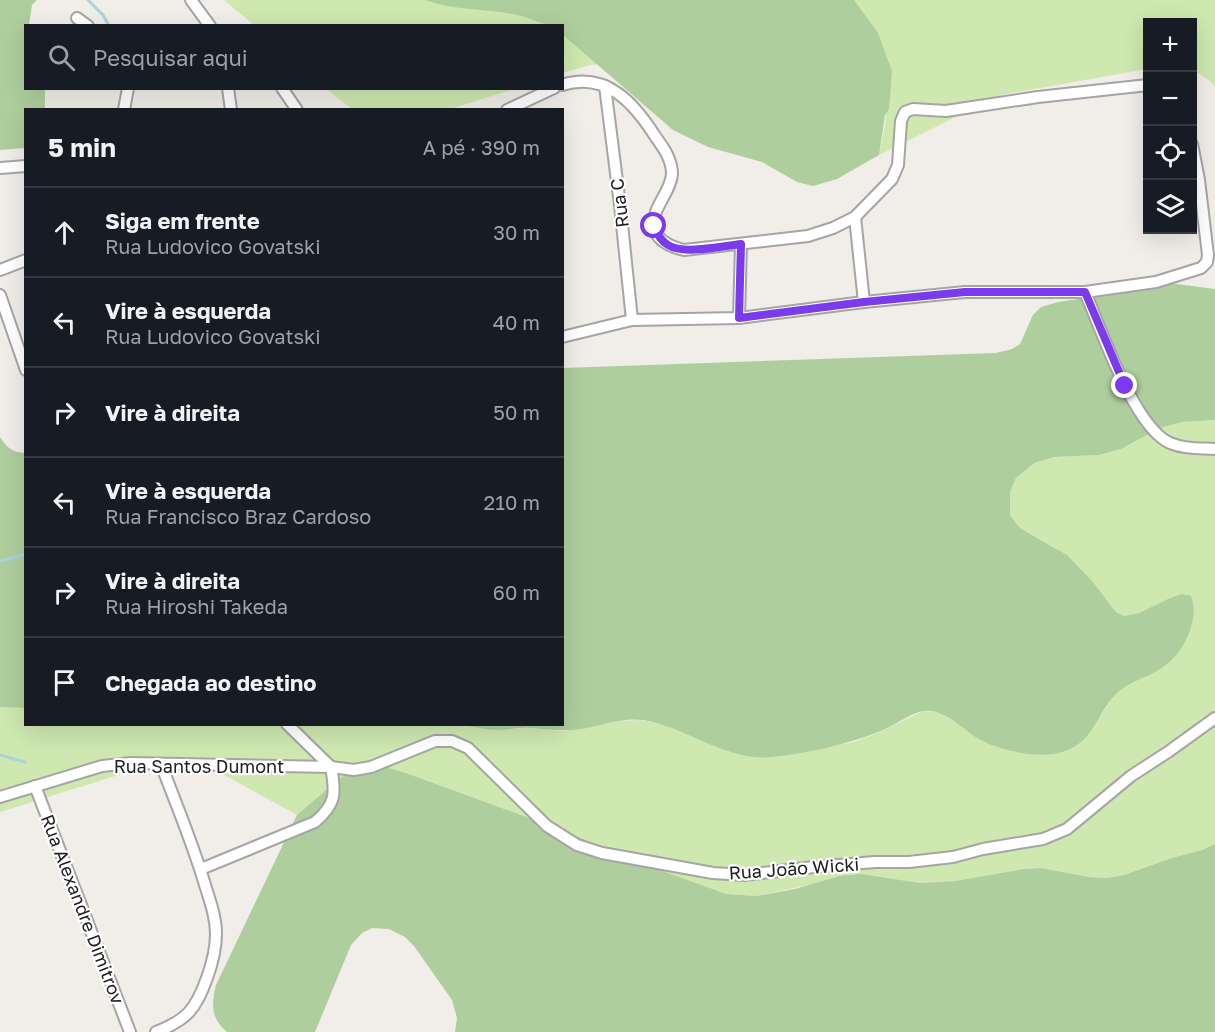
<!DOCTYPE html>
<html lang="pt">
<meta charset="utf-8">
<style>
body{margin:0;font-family:"Golos Text",sans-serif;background:#242831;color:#f1f3f6}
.controls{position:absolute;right:18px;top:18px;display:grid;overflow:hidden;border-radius:0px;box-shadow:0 6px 24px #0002}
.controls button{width:54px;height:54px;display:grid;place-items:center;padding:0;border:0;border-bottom:2px solid #363941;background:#171b24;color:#f1f3f6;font:30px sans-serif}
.stop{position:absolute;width:18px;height:18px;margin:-14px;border:4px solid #7c3aed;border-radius:50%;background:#fff}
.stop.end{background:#7c3aed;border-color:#fff;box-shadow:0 2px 6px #0008}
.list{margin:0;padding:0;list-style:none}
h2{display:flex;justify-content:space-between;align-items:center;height:78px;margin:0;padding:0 24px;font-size:26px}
h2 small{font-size:20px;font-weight:400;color:#9ea1a6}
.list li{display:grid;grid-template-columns:39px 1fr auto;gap:18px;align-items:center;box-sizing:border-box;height:90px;padding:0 24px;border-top:2px solid #363941}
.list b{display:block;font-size:22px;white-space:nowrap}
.list p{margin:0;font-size:20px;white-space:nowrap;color:#9ea1a6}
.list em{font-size:20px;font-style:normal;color:#9ea1a6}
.icon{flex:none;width:33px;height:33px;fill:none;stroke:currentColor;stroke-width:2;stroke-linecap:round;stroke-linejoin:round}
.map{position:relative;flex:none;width:1215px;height:1032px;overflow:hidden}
.search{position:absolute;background:#171b24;box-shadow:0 6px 24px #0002;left:24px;top:24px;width:540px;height:66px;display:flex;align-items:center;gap:15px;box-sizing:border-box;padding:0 21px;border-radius:0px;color:#9ea1a6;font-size:22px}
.panel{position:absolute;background:#171b24;box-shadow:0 6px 24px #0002;left:24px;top:108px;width:540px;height:618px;border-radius:0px}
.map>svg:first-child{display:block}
</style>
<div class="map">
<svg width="1215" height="1032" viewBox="0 0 1215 1032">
<rect width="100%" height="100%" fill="#f1ede8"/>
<g fill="#cee8b0">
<polygon points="224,0 478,0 558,14 608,64 590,65 563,73 562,26 254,25"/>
<polygon points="852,0 1215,0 1215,87 1210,81 1193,70 1192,22 1148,22 1147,69 1000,95 879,155 886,119 885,100"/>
<polygon points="326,89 514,89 447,110 352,109"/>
<polygon points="1215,420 1215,844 1202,850 1172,858 1124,875 1107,878 1089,877 1041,868 1023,869 955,881 920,883 862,874 756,896 726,894 691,883 557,828 406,773 379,765 340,778 297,815 226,776 192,761 147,766 0,812 0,707 25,708 26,724 463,724 497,730 529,728 563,731 581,729 618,721 641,720 665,725 719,747 749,756 771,757 854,742 882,731 923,711 939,712 980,739 1000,748 1016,752 1043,754 1090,733 1114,695 1129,683 1163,667 1168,599 1139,613 1124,616 1116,612 1093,582 1056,548 1020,528 1010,515 1010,492 1016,478 1033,463 1054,457 1099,455 1121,449 1160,428 1182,422"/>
</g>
<g fill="#aece9e">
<polygon points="0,0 37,0 32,5 29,25 26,26 26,88 45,89 45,109 26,110 25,148 0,150"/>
<path d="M425 0H854L878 33 892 71 889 109 885 115 879 155 837 179 813 186 797 182 762 162 708 147 673 130 563 35 562 26C542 26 535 19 517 15 487 8 455 11 425 0Z"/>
<path d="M1169 283 1215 289V420L1182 422 1160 428 1121 449 1099 455 1054 457 1034 463 1016 478 1010 492V515L1020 528 1067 555 1093 582 1116 612 1124 616 1139 613 1168 599 1182 594 1191 596C1200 619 1184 653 1163 667 1148 678 1130 680 1116 694 1096 714 1095 742 1062 752 1039 759 1000 751 979 739 962 729 944 708 923 711 908 714 893 727 878 732 845 745 808 753 773 757 726 762 687 727 643 720 622 717 601 726 581 729 564 732 548 729 531 728 520 727 510 730 499 730 488 730 475 727 463 725L562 724 563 368 996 353 1012 349 1020 344 1033 315 1041 307 1058 302 1106 295 1143 285Z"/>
<path d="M0 437C7 448 12 452 25 453V708L0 707Z"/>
<path d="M379 765 406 773 557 828 646 865 726 894 756 896 795 889 840 876 862 874 920 883 955 881 1023 869 1041 868 1089 877 1107 878 1124 875 1172 858 1202 850 1215 844V1032H455L457 1018 452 1000 414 946 405 937 389 929 372 928 362 933 351 945 315 1032H227C211 1019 211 1004 216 985L297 815 340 778 363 766Z"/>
</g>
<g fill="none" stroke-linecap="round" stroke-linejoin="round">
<g stroke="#aad3dc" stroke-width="3">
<polyline points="88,0 103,15 109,26"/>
<polyline points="0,561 26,554"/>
<polyline points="0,755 25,762"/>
</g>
<defs>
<g id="minor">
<polyline points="191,0 210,26"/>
<polyline points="77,18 88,26"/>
<path d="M562 85C606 71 634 103 655 136 663 147 672 159 672 174 671 192 652 207 654 226 656 241 671 247 684 250L808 236 833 228 855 217 892 179 898 165 901 121 905 112 913 109 946 111 1038 97 1148 85"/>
<polyline points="605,86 620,205 632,320"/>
<polyline points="228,88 231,110"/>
<polyline points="282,88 297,110"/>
<polyline points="124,110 128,88"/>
<polyline points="507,110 554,88"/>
<polyline points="0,168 26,166"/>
<polyline points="855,217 864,302"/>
<polyline points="0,270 26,260"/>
<path d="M1085 292C1101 329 1134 427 1170 443 1184 449 1199 448 1215 449"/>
<polyline points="0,295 26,370"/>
<polyline points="739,318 741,244"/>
<polyline points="562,337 632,320 739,318 864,302 965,292 1085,292 1156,282 1201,268 1207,262 1208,255 1199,180 1192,144"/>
<polyline points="287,724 331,767"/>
<polyline points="35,786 130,1032"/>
<polyline points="0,797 102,766 131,763 331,767 354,770 371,767 435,741 452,741 468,748 547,826 577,845 602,853 713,873 744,875 814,867 875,862 909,862 953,857 983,849 1043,839 1067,829 1131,776 1168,752 1215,718"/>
<path d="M201 869 315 822C336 804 336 794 331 767"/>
<path d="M156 1032C187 1020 196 1009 207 978 212 964 216 950 216 934 216 917 210 901 205 885 193 844 176 804 161 764"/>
</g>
</defs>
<use href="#minor" stroke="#a5a5a5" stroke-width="14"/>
<use href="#minor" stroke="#fff" stroke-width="10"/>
</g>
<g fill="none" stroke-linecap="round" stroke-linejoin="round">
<path stroke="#7c3aed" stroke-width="8" d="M654 226C657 234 661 241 668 245 683 255 723 246 741 244L739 318 864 302 965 292H1085L1125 386"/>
</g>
<g text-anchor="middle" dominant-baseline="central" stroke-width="4.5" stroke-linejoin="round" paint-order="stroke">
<g font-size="18" fill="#212121" stroke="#fff">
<text transform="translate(619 203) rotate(-97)">Rua C</text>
<text x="199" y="766">Rua Santos Dumont</text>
<text transform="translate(794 868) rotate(-4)">Rua João Wicki</text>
<text transform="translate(83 909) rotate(69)">Rua Alexandre Dimitrov</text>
</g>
</g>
</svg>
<div class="controls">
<button>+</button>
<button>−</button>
<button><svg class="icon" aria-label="locate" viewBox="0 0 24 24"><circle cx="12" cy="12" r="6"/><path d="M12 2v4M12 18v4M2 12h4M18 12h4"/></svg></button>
<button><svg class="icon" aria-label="layers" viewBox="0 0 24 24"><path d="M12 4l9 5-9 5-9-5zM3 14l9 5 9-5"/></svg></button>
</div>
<div class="stop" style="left:654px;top:226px"></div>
<div class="stop end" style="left:1125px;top:386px"></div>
<div class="search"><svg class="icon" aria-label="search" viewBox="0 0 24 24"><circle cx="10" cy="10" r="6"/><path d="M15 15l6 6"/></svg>Pesquisar aqui</div>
<section class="panel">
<h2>5 min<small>A pé · 390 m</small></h2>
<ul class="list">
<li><svg class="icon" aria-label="ahead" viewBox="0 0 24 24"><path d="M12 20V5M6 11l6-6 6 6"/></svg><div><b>Siga em frente</b><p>Rua Ludovico Govatski</p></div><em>30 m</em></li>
<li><svg class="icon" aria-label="left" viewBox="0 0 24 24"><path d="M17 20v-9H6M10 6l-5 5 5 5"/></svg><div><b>Vire à esquerda</b><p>Rua Ludovico Govatski</p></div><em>40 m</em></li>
<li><svg class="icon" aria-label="right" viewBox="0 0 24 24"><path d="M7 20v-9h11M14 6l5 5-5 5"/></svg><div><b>Vire à direita</b></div><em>50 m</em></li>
<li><svg class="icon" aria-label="left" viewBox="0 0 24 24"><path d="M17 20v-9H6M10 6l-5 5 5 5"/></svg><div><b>Vire à esquerda</b><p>Rua Francisco Braz Cardoso</p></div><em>210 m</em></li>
<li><svg class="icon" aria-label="right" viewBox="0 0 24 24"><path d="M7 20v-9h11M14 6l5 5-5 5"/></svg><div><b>Vire à direita</b><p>Rua Hiroshi Takeda</p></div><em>60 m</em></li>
<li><svg class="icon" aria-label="arrive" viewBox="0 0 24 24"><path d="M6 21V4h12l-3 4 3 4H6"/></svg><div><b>Chegada ao destino</b></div></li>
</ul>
</section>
</div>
